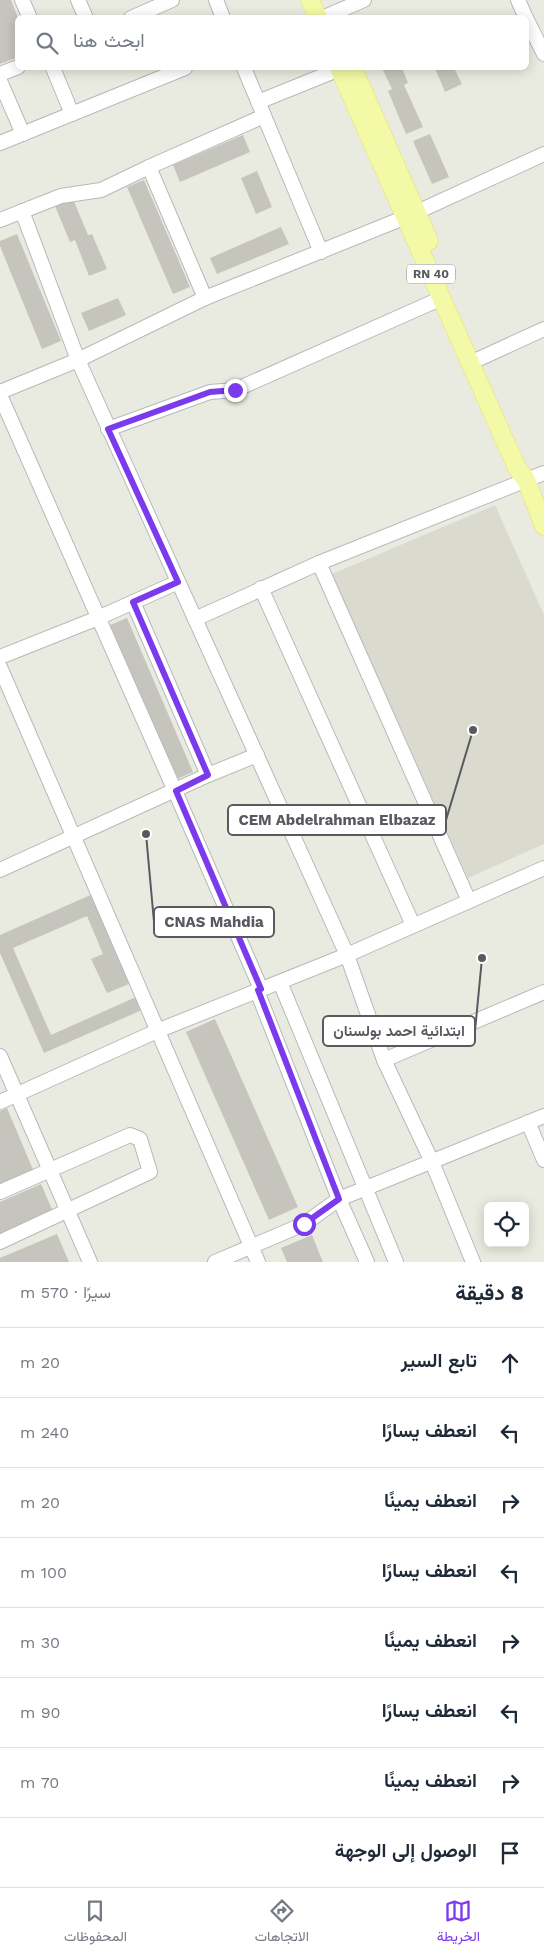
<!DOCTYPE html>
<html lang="ar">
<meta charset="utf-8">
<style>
body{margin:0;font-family:"Work Sans",Vazirmatn,sans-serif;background:#f2f2f3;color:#1f2937;direction:rtl}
.controls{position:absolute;right:15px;bottom:15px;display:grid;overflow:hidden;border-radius:8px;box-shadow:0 2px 12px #0003}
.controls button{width:45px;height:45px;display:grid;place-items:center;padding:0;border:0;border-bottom:1px solid #e0e1e3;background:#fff;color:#1f2937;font:25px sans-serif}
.stop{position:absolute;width:15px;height:15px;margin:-11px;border:4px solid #7c3aed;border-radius:50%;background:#fff}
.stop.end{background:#7c3aed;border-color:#fff;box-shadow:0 1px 5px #0008}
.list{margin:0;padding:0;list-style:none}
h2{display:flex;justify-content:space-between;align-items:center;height:65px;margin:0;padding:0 20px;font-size:21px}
h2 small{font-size:16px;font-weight:400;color:#747a83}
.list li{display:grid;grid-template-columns:32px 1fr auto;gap:15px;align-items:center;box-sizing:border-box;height:70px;padding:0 20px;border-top:1px solid #e0e1e3}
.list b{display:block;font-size:19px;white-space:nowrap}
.list em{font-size:16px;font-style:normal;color:#747a83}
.icon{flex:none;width:28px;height:28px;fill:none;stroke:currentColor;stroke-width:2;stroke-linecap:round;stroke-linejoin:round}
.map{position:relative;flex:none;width:544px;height:1262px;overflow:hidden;direction:ltr}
.search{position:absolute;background:#fff;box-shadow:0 2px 12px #0003;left:15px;right:15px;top:15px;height:55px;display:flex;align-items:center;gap:12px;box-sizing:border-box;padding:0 18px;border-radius:8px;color:#747a83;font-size:19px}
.sheet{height:625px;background:#fff}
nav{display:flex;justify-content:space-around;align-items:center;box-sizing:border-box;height:70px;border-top:1px solid #e0e1e3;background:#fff;font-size:14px;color:#747a83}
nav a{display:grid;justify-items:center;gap:2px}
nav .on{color:#7c3aed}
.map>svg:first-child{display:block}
</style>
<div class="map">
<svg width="544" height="1262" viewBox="0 0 544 1262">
<rect width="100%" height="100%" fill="#eaebe0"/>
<polygon fill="#dadace" points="495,505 544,615 544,844 468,878 332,574"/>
<g fill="#c6c5bd">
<polygon points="0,0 11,0 18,18 18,57 0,64"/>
<polygon points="382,68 402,68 408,83 404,85 423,127 406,134 388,91 392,89"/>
<polygon points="435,68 454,68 462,84 445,92"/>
<polygon points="430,134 449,177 432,184 413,141"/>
<polygon points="243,135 250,152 180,182 173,165"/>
<polygon points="257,171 272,207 256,214 241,178"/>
<polygon points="144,180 190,287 173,294 127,187"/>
<polygon points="73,199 88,235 92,234 107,269 89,276 75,240 70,242 55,206"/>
<polygon points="281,227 289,244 217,274 210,258"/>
<polygon points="17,234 61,341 42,349 0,246 0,241"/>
<polygon points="118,298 126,315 89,331 81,313"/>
<polygon points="127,618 193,772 177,779 110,625"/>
<polygon points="95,893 134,982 107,993 91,959 103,954 87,916 13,948 51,1035 136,997 142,1010 44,1053 0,953 0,935"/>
<polygon points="215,1019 298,1207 269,1220 186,1032"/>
<polygon points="7,1108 34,1172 0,1186 0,1111"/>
<polygon points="41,1184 54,1214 0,1237 0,1202"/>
<polygon points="57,1234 69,1262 0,1262 0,1258"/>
<polygon points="312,1235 323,1262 287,1262 281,1248"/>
</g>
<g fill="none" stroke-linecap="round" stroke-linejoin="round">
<defs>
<g id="minor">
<polyline points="22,0 30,18"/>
<polyline points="78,0 86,18"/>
<polyline points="216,0 223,18"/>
<polyline points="518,0 526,18"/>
<polyline points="131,18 172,0"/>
<polyline points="322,18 364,0"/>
<polyline points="526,18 544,54"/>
<polyline points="53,68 72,114"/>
<polyline points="244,68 321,252"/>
<polyline points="0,74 18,67"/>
<polyline points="0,81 23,134"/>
<polyline points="258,102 342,68"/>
<polyline points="0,143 185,68"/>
<polyline points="149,167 205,298"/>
<polyline points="22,211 78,360 347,955 384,1060 432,1162 473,1262"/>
<polyline points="0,220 61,196 101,190 149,167 264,116"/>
<polyline points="470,363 544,329"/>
<polyline points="0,392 78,360 205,298 406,217 544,154"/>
<polyline points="0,395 175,791 261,989"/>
<polyline points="108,429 210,392 235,390 442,298"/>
<polyline points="319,563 469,901"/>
<polyline points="261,588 413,925"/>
<polyline points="133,602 208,775"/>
<polyline points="195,619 319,563 544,473"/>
<polyline points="0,657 98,618 178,582"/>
<polyline points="0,667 258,1262"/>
<polyline points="0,870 208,775 257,755"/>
<polyline points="280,982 396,1262"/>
<polyline points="257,991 339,1199 367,1262"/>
<polyline points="0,1056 90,1262"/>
<polyline points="384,1060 544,992"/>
<polyline points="0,1102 157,1031 347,955 544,868"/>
<polyline points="528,1122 544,1160"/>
<polyline points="0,1192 130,1135 140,1139 150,1172 0,1242"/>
<polyline points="215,1262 304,1224 339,1199 544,1116"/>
</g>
<g id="major">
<polyline points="310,0 318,18"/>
<polyline points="339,68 517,468 526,480 544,526"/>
<polyline points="353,68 429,241"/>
</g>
</defs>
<use href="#minor" stroke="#b7b8be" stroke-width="16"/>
<use href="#major" stroke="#e7e15d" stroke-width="19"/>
<use href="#minor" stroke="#fff" stroke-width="14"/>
<use href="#major" stroke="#f3f9a6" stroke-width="18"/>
</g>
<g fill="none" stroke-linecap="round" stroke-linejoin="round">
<polyline stroke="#7c3aed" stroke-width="6" points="235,390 210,392 108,429 178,582 133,602 208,775 176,791 261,989 258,990 339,1199 304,1224"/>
</g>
<g text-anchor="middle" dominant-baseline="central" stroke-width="4" stroke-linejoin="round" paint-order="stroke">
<rect fill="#fff" stroke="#8a8c90" stroke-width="1" x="407" y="264.5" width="48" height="19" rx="4"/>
<g font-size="12" font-weight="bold" fill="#585a60">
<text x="431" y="274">RN 40</text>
</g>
</g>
<path fill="none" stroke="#585a60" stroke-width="2" d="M473 730L446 820M146 834L154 922M482 958L475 1031"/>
<g fill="#585a60" stroke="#fff" stroke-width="2">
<circle cx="473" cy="730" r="5"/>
<circle cx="146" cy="834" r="5"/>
<circle cx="482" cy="958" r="5"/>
</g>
<g fill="#fff" stroke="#585a60" stroke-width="2">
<rect x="228" y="805" width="218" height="30" rx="5"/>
<rect x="154" y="907" width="120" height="30" rx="5"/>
<rect x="323" y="1016" width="152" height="30" rx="5"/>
</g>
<g font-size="15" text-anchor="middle" font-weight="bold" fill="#585a60">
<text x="337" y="825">CEM Abdelrahman Elbazaz</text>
<text x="214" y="927">CNAS Mahdia</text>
<text x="399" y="1036">ابتدائية احمد بولسنان</text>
</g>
</svg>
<div class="controls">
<button><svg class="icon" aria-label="locate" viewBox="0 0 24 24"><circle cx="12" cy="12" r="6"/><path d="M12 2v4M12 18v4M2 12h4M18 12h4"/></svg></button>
</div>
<div class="stop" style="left:304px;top:1224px"></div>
<div class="stop end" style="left:235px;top:390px"></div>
<div class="search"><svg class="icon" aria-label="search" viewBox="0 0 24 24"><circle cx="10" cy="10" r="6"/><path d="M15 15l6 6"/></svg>ابحث هنا</div>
</div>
<section class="sheet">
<h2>8 دقيقة<small>سيرًا · 570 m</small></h2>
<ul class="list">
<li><svg class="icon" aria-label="ahead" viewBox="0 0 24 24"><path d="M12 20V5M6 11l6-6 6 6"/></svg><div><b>تابع السير</b></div><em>20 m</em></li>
<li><svg class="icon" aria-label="left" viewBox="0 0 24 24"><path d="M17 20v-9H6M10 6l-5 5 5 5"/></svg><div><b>انعطف يسارًا</b></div><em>240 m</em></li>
<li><svg class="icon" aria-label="right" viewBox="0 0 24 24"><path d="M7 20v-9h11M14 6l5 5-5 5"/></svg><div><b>انعطف يمينًا</b></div><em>20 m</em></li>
<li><svg class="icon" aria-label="left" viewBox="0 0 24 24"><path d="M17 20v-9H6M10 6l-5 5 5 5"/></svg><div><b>انعطف يسارًا</b></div><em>100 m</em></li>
<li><svg class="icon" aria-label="right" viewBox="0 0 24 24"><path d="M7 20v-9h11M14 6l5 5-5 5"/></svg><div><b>انعطف يمينًا</b></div><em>30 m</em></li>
<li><svg class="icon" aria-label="left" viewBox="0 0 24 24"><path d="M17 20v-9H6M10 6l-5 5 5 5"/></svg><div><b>انعطف يسارًا</b></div><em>90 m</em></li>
<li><svg class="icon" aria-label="right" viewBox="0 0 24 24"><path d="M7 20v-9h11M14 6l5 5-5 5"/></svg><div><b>انعطف يمينًا</b></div><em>70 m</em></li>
<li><svg class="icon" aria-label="arrive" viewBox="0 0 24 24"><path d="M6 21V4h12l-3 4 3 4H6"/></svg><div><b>الوصول إلى الوجهة</b></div></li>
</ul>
</section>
<nav>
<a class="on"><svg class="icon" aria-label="map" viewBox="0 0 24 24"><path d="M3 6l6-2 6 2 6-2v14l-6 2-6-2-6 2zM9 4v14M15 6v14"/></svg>الخريطة</a>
<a><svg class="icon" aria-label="directions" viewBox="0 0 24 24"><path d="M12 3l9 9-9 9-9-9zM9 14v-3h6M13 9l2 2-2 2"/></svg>الاتجاهات</a>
<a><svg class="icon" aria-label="saved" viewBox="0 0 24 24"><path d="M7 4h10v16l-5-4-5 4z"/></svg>المحفوظات</a>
</nav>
